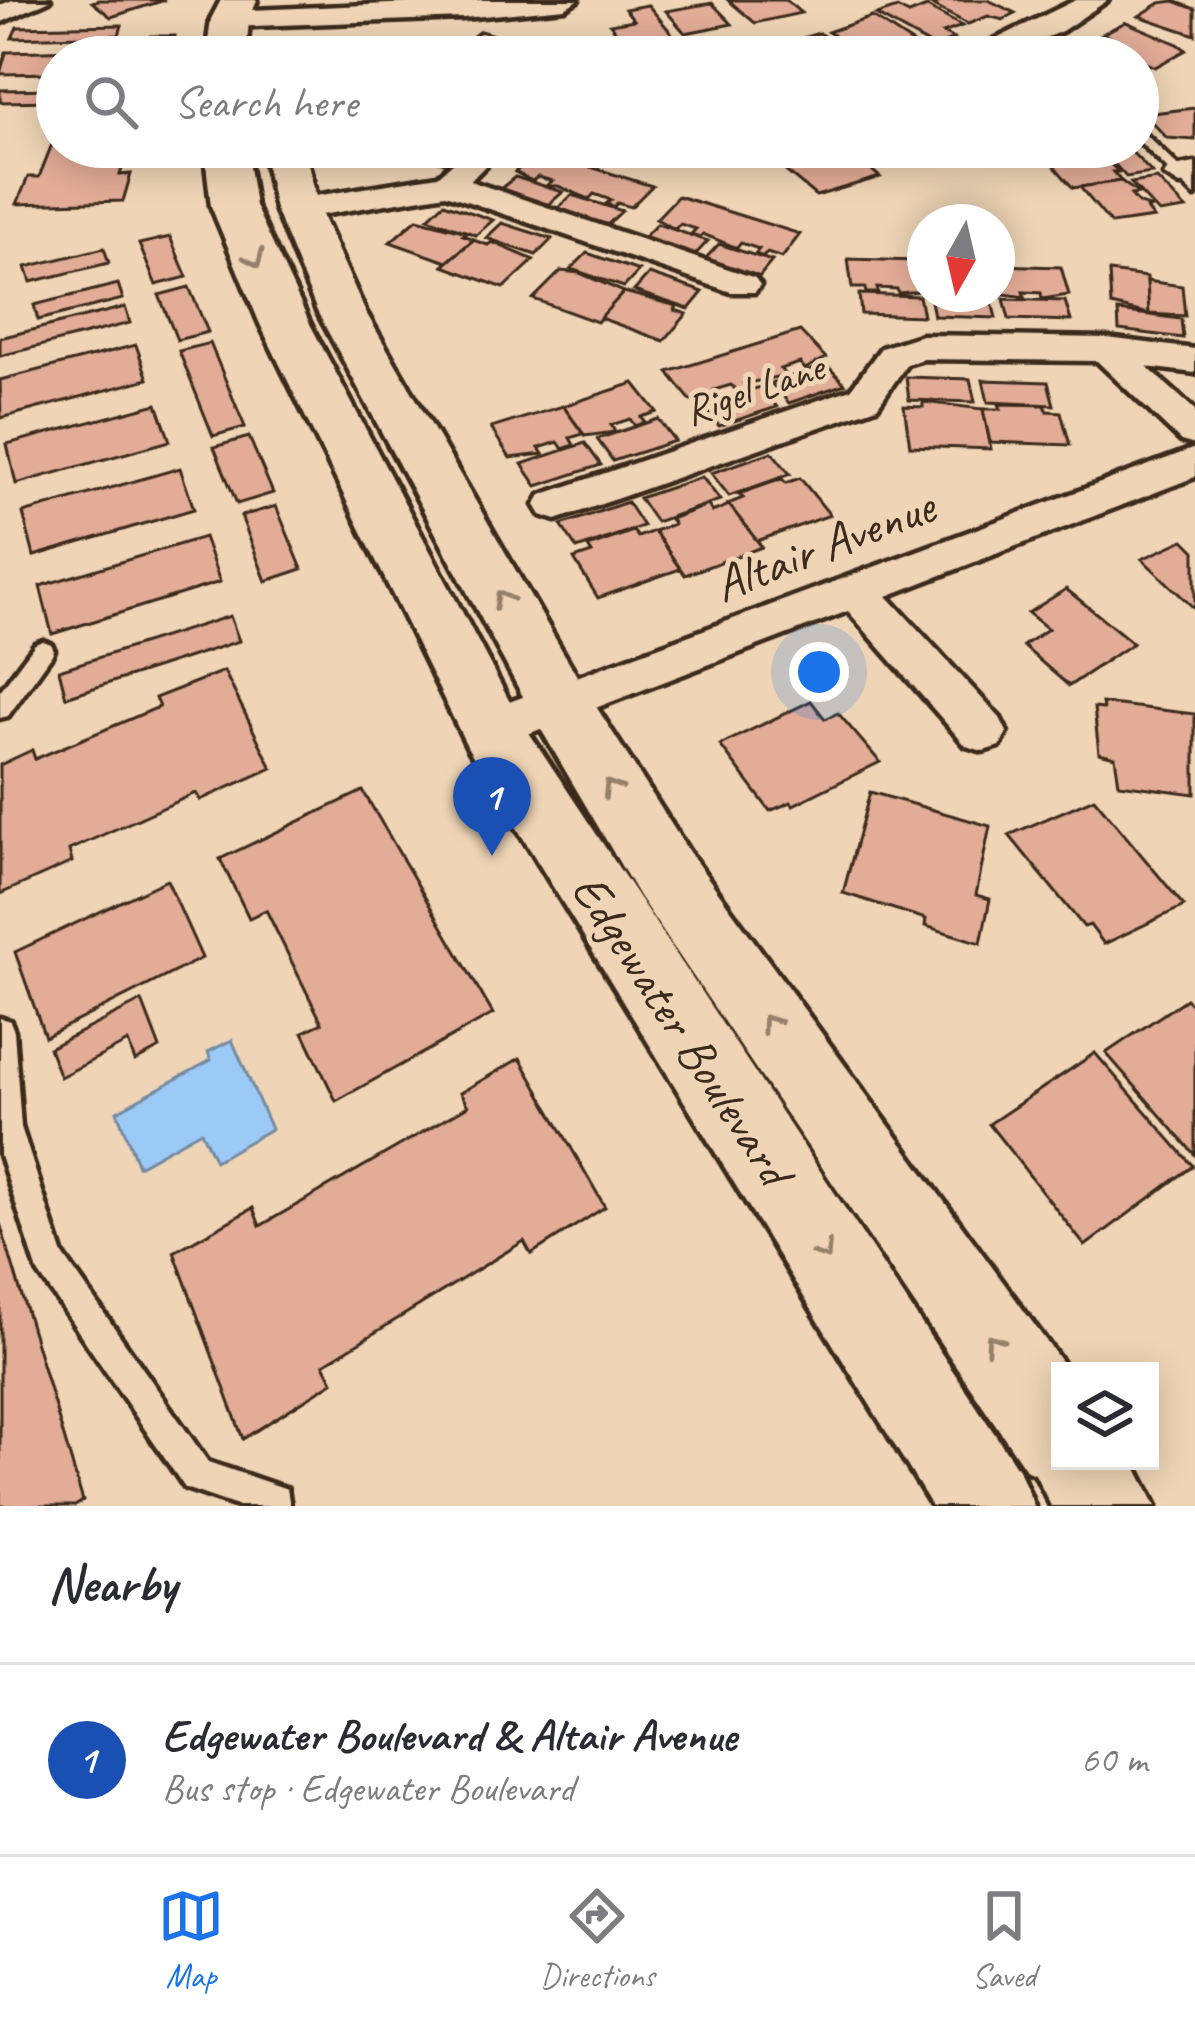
<!DOCTYPE html>
<meta charset="utf-8">
<style>
body{margin:0;font-family:Caveat,sans-serif;background:#f2f2f3;color:#2b2b33}
.controls{position:absolute;right:36px;bottom:36px;display:grid;overflow:hidden;border-radius:0px;box-shadow:0 6px 30px #0003}
.controls button{width:108px;height:108px;display:grid;place-items:center;padding:0;border:0;border-bottom:3px solid #e1e1e2;background:#fff;color:#2b2b33;font:60px sans-serif}
.compass{position:absolute;left:907px;top:204px;width:108px;height:108px;border-radius:50%;background:#fff;box-shadow:0 6px 30px #0003;rotate:188deg}
.you{position:absolute;left:819px;top:672px;width:42px;height:42px;margin:-30px;border:9px solid #fff;border-radius:50%;background:#1a73e8;box-shadow:0 0 0 18px #1a73e833}
.badge{display:grid;place-items:center;width:78px;height:78px;border-radius:50%;background:#1a73e8;color:#fff;font-size:39px;font-weight:700}
.pin{position:absolute;translate:-50% -99px;filter:drop-shadow(0 3px 6px #0008)}
.pin::after{content:'';position:absolute;top:63px;width:42px;height:36px;background:inherit;clip-path:polygon(0 0,100% 0,50% 100%)}
.list{margin:0;padding:0;list-style:none}
h2{display:flex;justify-content:space-between;align-items:center;height:156px;margin:0;padding:0 48px;font-size:51px}
h2 small{font-size:39px;font-weight:400;color:#7c7c81}
.list li{display:grid;grid-template-columns:78px 1fr auto;gap:36px;align-items:center;box-sizing:border-box;height:192px;padding:0 48px;border-top:3px solid #e1e1e2}
.list b{display:block;font-size:45px;white-space:nowrap}
.list p{margin:0;font-size:39px;white-space:nowrap;color:#7c7c81}
.list em{font-size:39px;font-style:normal;color:#7c7c81}
.icon{flex:none;width:66px;height:66px;fill:none;stroke:currentColor;stroke-width:2;stroke-linecap:round;stroke-linejoin:round}
.map{position:relative;flex:none;width:1195px;height:1506px;overflow:hidden}
.search{position:absolute;background:#fff;box-shadow:0 6px 30px #0003;left:36px;right:36px;top:36px;height:132px;display:flex;align-items:center;gap:30px;box-sizing:border-box;padding:0 42px;border-radius:66px;color:#7c7c81;font-size:45px}
.sheet{height:348px;background:#fff}
nav{display:flex;justify-content:space-around;align-items:center;box-sizing:border-box;height:168px;border-top:3px solid #e1e1e2;background:#fff;font-size:33px;color:#7c7c81}
nav a{display:grid;justify-items:center;gap:6px}
nav .on{color:#1a73e8}
.map>svg:first-child{display:block}
</style>
<div class="map">
<svg width="1195" height="1506" viewBox="0 0 1195 1506">
<rect width="100%" height="100%" fill="#efd5b6"/>
<filter id="ink" filterUnits="userSpaceOnUse"><feTurbulence type="fractalNoise" baseFrequency=".00833" numOctaves="2"/><feDisplacementMap in="SourceGraphic" scale="24" xChannelSelector="R" yChannelSelector="G"/><feConvolveMatrix kernelMatrix="1 2 1 2 8 2 1 2 1" color-interpolation-filters="sRGB"/></filter>
<g filter="url(#ink)">
<polygon fill="#9ccaf7" stroke="#758aa0" stroke-width="3" points="232,1040 271,1129 215,1161 201,1131 138,1166 117,1111 211,1060 208,1052"/>
<g fill="#e2ac97" stroke="#3b2a1e" stroke-width="3">
<polygon points="98,0 165,0 111,17 92,2"/>
<polygon points="728,0 786,0 801,13 755,23"/>
<polygon points="946,0 988,0 1015,13 1003,20 988,16 968,24 932,5"/>
<polygon points="1174,1 1195,9 1195,35 1139,16 1160,3"/>
<polygon points="712,3 732,24 685,33 666,11"/>
<polygon points="648,5 678,41 630,50 610,24 634,20 625,9"/>
<polygon points="927,7 962,26 943,33 954,39 934,47 876,15 897,8 909,14"/>
<polygon points="872,17 923,50 901,57 886,47 864,55 828,32"/>
<polygon points="1126,22 1178,44 1186,50 1155,67 1100,42 1110,37 1102,34"/>
<polygon points="122,25 119,35 12,38 17,27"/>
<polygon points="480,31 528,45 512,57 471,55 458,48"/>
<polygon points="819,33 853,56 787,57 773,47"/>
<polygon points="150,36 175,36 169,57 144,57"/>
<polygon points="530,43 577,57 512,57"/>
<polygon points="1095,44 1123,57 1057,57 1079,46 1086,49"/>
<polygon points="115,49 112,57 57,57 57,73 0,74 6,52"/>
<polygon points="57,89 57,101 0,102 0,90"/>
<polygon points="1195,108 1195,140 1167,138 1144,114"/>
<polygon points="57,110 57,147 129,147 120,175 131,174 123,201 17,204 28,177 39,177 56,134 47,134"/>
<polygon points="397,147 469,147 448,164"/>
<polygon points="845,147 856,156 840,161 844,165 860,160 880,177 816,196 772,160 820,147"/>
<polygon points="1091,147 1119,172 1113,172 1121,181 1073,188 1043,153"/>
<polygon points="1127,147 1152,173 1126,177 1100,148"/>
<polygon points="539,151 652,186 631,207 617,203 614,207 606,204 611,200 594,194 589,199 558,186 546,186 552,181 538,177 532,181 515,172"/>
<polygon points="515,177 563,192 547,206 499,190"/>
<polygon points="1157,179 1186,209 1159,213 1131,183"/>
<polygon points="1121,181 1139,194 1131,195 1139,204 1153,208 1147,209 1154,218 1111,224 1080,187"/>
<polygon points="572,195 622,211 607,225 557,209"/>
<polygon points="678,196 800,234 782,258 767,253 763,257 755,254 759,249 741,243 737,248 703,234 700,237 691,234 696,229 680,224 675,229 656,219"/>
<polygon points="444,203 493,220 476,235 428,218"/>
<polygon points="417,219 467,232 463,235 474,239 447,262 390,242"/>
<polygon points="502,223 552,239 536,255 486,238"/>
<polygon points="657,224 708,241 694,256 642,239"/>
<polygon points="170,237 187,277 156,285 139,244"/>
<polygon points="473,240 488,245 492,242 534,260 504,288 443,266"/>
<polygon points="719,244 772,261 759,277 705,259"/>
<polygon points="104,248 109,263 31,282 26,267"/>
<polygon points="587,253 639,271 624,287 571,269"/>
<polygon points="848,259 918,261 923,291 898,293 897,289 877,288 878,293 866,293 865,288 852,288"/>
<polygon points="997,265 1061,267 1069,295 1042,299 1041,293 1023,292 1025,297 997,293"/>
<polygon points="561,271 580,273 624,292 597,322 533,299"/>
<polygon points="1109,272 1147,277 1149,314 1111,305"/>
<polygon points="649,274 703,292 689,309 634,291"/>
<polygon points="1147,281 1182,286 1185,316 1149,314"/>
<polygon points="118,284 123,299 38,320 34,305"/>
<polygon points="189,287 208,332 177,340 159,295"/>
<polygon points="624,292 677,306 675,310 687,314 664,341 600,318"/>
<polygon points="859,294 919,296 923,316 861,314"/>
<polygon points="930,296 991,298 996,318 934,316"/>
<polygon points="1004,299 1065,301 1071,321 1009,319"/>
<polygon points="125,307 130,323 0,356 0,338"/>
<polygon points="1118,311 1181,319 1183,338 1119,330"/>
<polygon points="800,331 826,358 805,369 800,363 780,369 786,375 744,384 748,389 738,392 731,385 714,390 720,398 691,401 668,372"/>
<polygon points="210,343 245,427 213,436 179,351"/>
<polygon points="136,345 148,379 1,418 0,380"/>
<polygon points="827,365 845,384 789,403 771,383"/>
<polygon points="906,377 970,379 975,402 909,400"/>
<polygon points="983,380 1048,382 1054,405 988,402"/>
<polygon points="634,383 657,412 641,417 645,422 635,426 630,419 611,425 615,432 585,436 563,406"/>
<polygon points="760,387 777,407 719,426 702,405"/>
<polygon points="923,402 983,409 991,449 910,446 904,406 923,407"/>
<polygon points="157,404 170,441 16,484 7,444"/>
<polygon points="999,404 1045,405 1047,411 1061,412 1070,445 990,442 983,409 1001,409"/>
<polygon points="563,406 583,434 570,438 574,445 563,449 558,442 539,448 543,454 510,458 491,428"/>
<polygon points="658,419 675,441 613,461 597,439"/>
<polygon points="249,437 273,493 237,504 214,447"/>
<polygon points="585,443 601,465 537,486 522,464"/>
<polygon points="772,452 790,474 729,496 711,473"/>
<polygon points="180,468 194,509 34,556 23,513"/>
<polygon points="702,477 720,500 656,522 639,498"/>
<polygon points="800,478 830,515 757,541 728,504 743,498 739,494 782,479 786,483"/>
<polygon points="627,502 643,526 577,549 561,525"/>
<polygon points="708,505 712,512 729,505 762,547 685,575 654,531 674,524 670,519"/>
<polygon points="276,506 302,569 266,581 241,516"/>
<polygon points="633,531 638,537 654,531 680,569 598,598 574,559 592,553 588,547"/>
<polygon points="204,537 220,582 52,634 40,586"/>
<polygon points="1184,540 1195,551 1195,609 1142,559"/>
<polygon points="1066,589 1133,643 1069,686 1023,646 1048,629 1028,613"/>
<polygon points="230,616 239,641 66,697 59,670"/>
<polygon points="224,671 272,768 200,800 196,793 69,850 72,862 0,894 0,765 32,750 35,759 159,707 155,698"/>
<polygon points="811,701 825,719 838,713 880,762 793,805 791,802 770,811 720,745"/>
<polygon points="1102,703 1195,714 1195,794 1119,784 1115,757 1099,753 1094,708 1103,709"/>
<polygon points="363,791 493,1014 336,1101 303,1032 322,1023 266,910 249,918 220,859"/>
<polygon points="870,792 990,826 976,895 990,899 981,943 925,926 926,919 843,893"/>
<polygon points="1094,798 1184,906 1104,944 1090,925 1084,927 1009,835"/>
<polygon points="167,880 202,958 45,1037 15,952"/>
<polygon points="1186,999 1195,1008 1195,1155 1106,1053"/>
<polygon points="142,1001 160,1048 135,1061 128,1042 60,1077 49,1048"/>
<polygon points="1095,1053 1193,1166 1085,1246 989,1124"/>
<polygon points="520,1058 605,1207 531,1254 524,1241 324,1364 333,1382 243,1439 174,1252 253,1208 260,1226 468,1106 460,1093"/>
<polygon points="0,1223 83,1501 75,1506 0,1506"/>
</g>
<g fill="none" stroke-linecap="round" stroke-linejoin="round">
<defs>
<g id="service">
<polygon points="1145,134 1195,182 1195,196 1140,142 1138,138"/>
<polygon points="43,641 51,644 54,650 51,656 8,716 0,718 0,691 35,644"/>
<polygon points="0,1018 10,1021 14,1031 21,1127 62,1253 208,1462 287,1489 290,1506 237,1506 185,1488 38,1272 0,1155"/>
</g>
<g id="minor">
<polygon points="13,0 50,0 0,23 0,5"/>
<polygon points="482,0 578,0 565,8 463,18 230,27 216,19 230,11"/>
<polygon points="1076,0 1108,0 1062,31 998,57 959,57"/>
<polygon points="471,147 504,147 470,181 755,278 760,285 755,292 731,292 446,194 297,219 281,209 297,199 438,176"/>
<polygon points="1195,163 1195,183 1180,185 1164,175 1169,168"/>
<polygon points="922,335 1107,338 1195,349 1195,373 1147,367 1195,410 1195,445 1181,441 1097,361 924,359 907,364 877,407 556,520 541,515 535,505 541,495 851,389 881,348"/>
<polygon points="1195,448 1195,477 887,596 1000,718 1007,732 1000,746 983,751 966,746 848,611 491,748 474,743 467,729 474,715"/>
</g>
<g id="secondary">
<polygon points="221,0 257,0 249,19 246,57 206,57 211,19"/>
<polygon points="204,147 246,147 255,206 310,324 514,710 1020,1472 1034,1506 932,1506 468,748 260,324 211,206"/>
<polygon points="262,147 304,147 319,209 365,311 581,683 689,852 1068,1371 1060,1371 1060,1461 1133,1461 1156,1506 1051,1506 1035,1474 1027,1471 639,896 535,719 317,311 275,209"/>
</g>
</defs>
<use href="#service" stroke="#3b2a1e" stroke-width="9"/>
<use href="#minor" stroke="#3b2a1e" stroke-width="9"/>
<use href="#secondary" stroke="#3b2a1e" stroke-width="9"/>
<use href="#service" fill="#efd5b6" fill-rule="evenodd"/>
<use href="#minor" fill="#efd5b6" fill-rule="evenodd"/>
<use href="#secondary" fill="#efd5b6" fill-rule="evenodd"/>
</g>
<defs><path id="oneway-chevron" d="M-2-3.5L2.5 0L-2 3.5" fill="none" stroke-width="1.6" stroke-linecap="round" stroke-linejoin="round" transform="scale(3)"/></defs>
<g stroke="#95806a">
<use href="#oneway-chevron" transform="translate(255 259) rotate(66)"/>
<use href="#oneway-chevron" transform="translate(502 599) rotate(-119)"/>
<use href="#oneway-chevron" transform="translate(611 788) rotate(-122)"/>
<use href="#oneway-chevron" transform="translate(769 1023) rotate(-125)"/>
<use href="#oneway-chevron" transform="translate(824 1252) rotate(57)"/>
<use href="#oneway-chevron" transform="translate(993 1342) rotate(-125)"/>
</g>
</g>
<g text-anchor="middle" dominant-baseline="central" stroke-width="10" stroke-linejoin="round" paint-order="stroke">
<g font-size="42" fill="#3b2a1e" stroke="#efd5b6">
<text transform="translate(754 389) rotate(-19)">Rigel Lane</text>
</g>
<g font-size="51" fill="#3b2a1e" stroke="#efd5b6">
<text transform="translate(824 545) rotate(-21)">Altair Avenue</text>
<text transform="translate(682 1029) rotate(57)">Edgewater Boulevard</text>
</g>
</g>
</svg>
<div class="controls">
<button><svg class="icon" aria-label="layers" viewBox="0 0 24 24"><path d="M12 4l9 5-9 5-9-5zM3 14l9 5 9-5"/></svg></button>
</div>
<svg class="compass" viewBox="-18 -18 36 36"><path d="M0-13l5 13h-10z" fill="#e53935"/><path d="M0 13l5-13h-10z" fill="#7c7c81"/></svg>
<div class="you"></div>
<div class="pin badge" style="left:492px;top:856px;background:#1a4fb4">1</div>
<div class="search"><svg class="icon" aria-label="search" viewBox="0 0 24 24"><circle cx="10" cy="10" r="6"/><path d="M15 15l6 6"/></svg>Search here</div>
</div>
<section class="sheet">
<h2>Nearby<small></small></h2>
<ul class="list">
<li><span class="badge" style="background:#1a4fb4">1</span><div><b>Edgewater Boulevard &amp; Altair Avenue</b><p>Bus stop · Edgewater Boulevard</p></div><em>60 m</em></li>
</ul>
</section>
<nav>
<a class="on"><svg class="icon" aria-label="map" viewBox="0 0 24 24"><path d="M3 6l6-2 6 2 6-2v14l-6 2-6-2-6 2zM9 4v14M15 6v14"/></svg>Map</a>
<a><svg class="icon" aria-label="directions" viewBox="0 0 24 24"><path d="M12 3l9 9-9 9-9-9zM9 14v-3h6M13 9l2 2-2 2"/></svg>Directions</a>
<a><svg class="icon" aria-label="saved" viewBox="0 0 24 24"><path d="M7 4h10v16l-5-4-5 4z"/></svg>Saved</a>
</nav>
